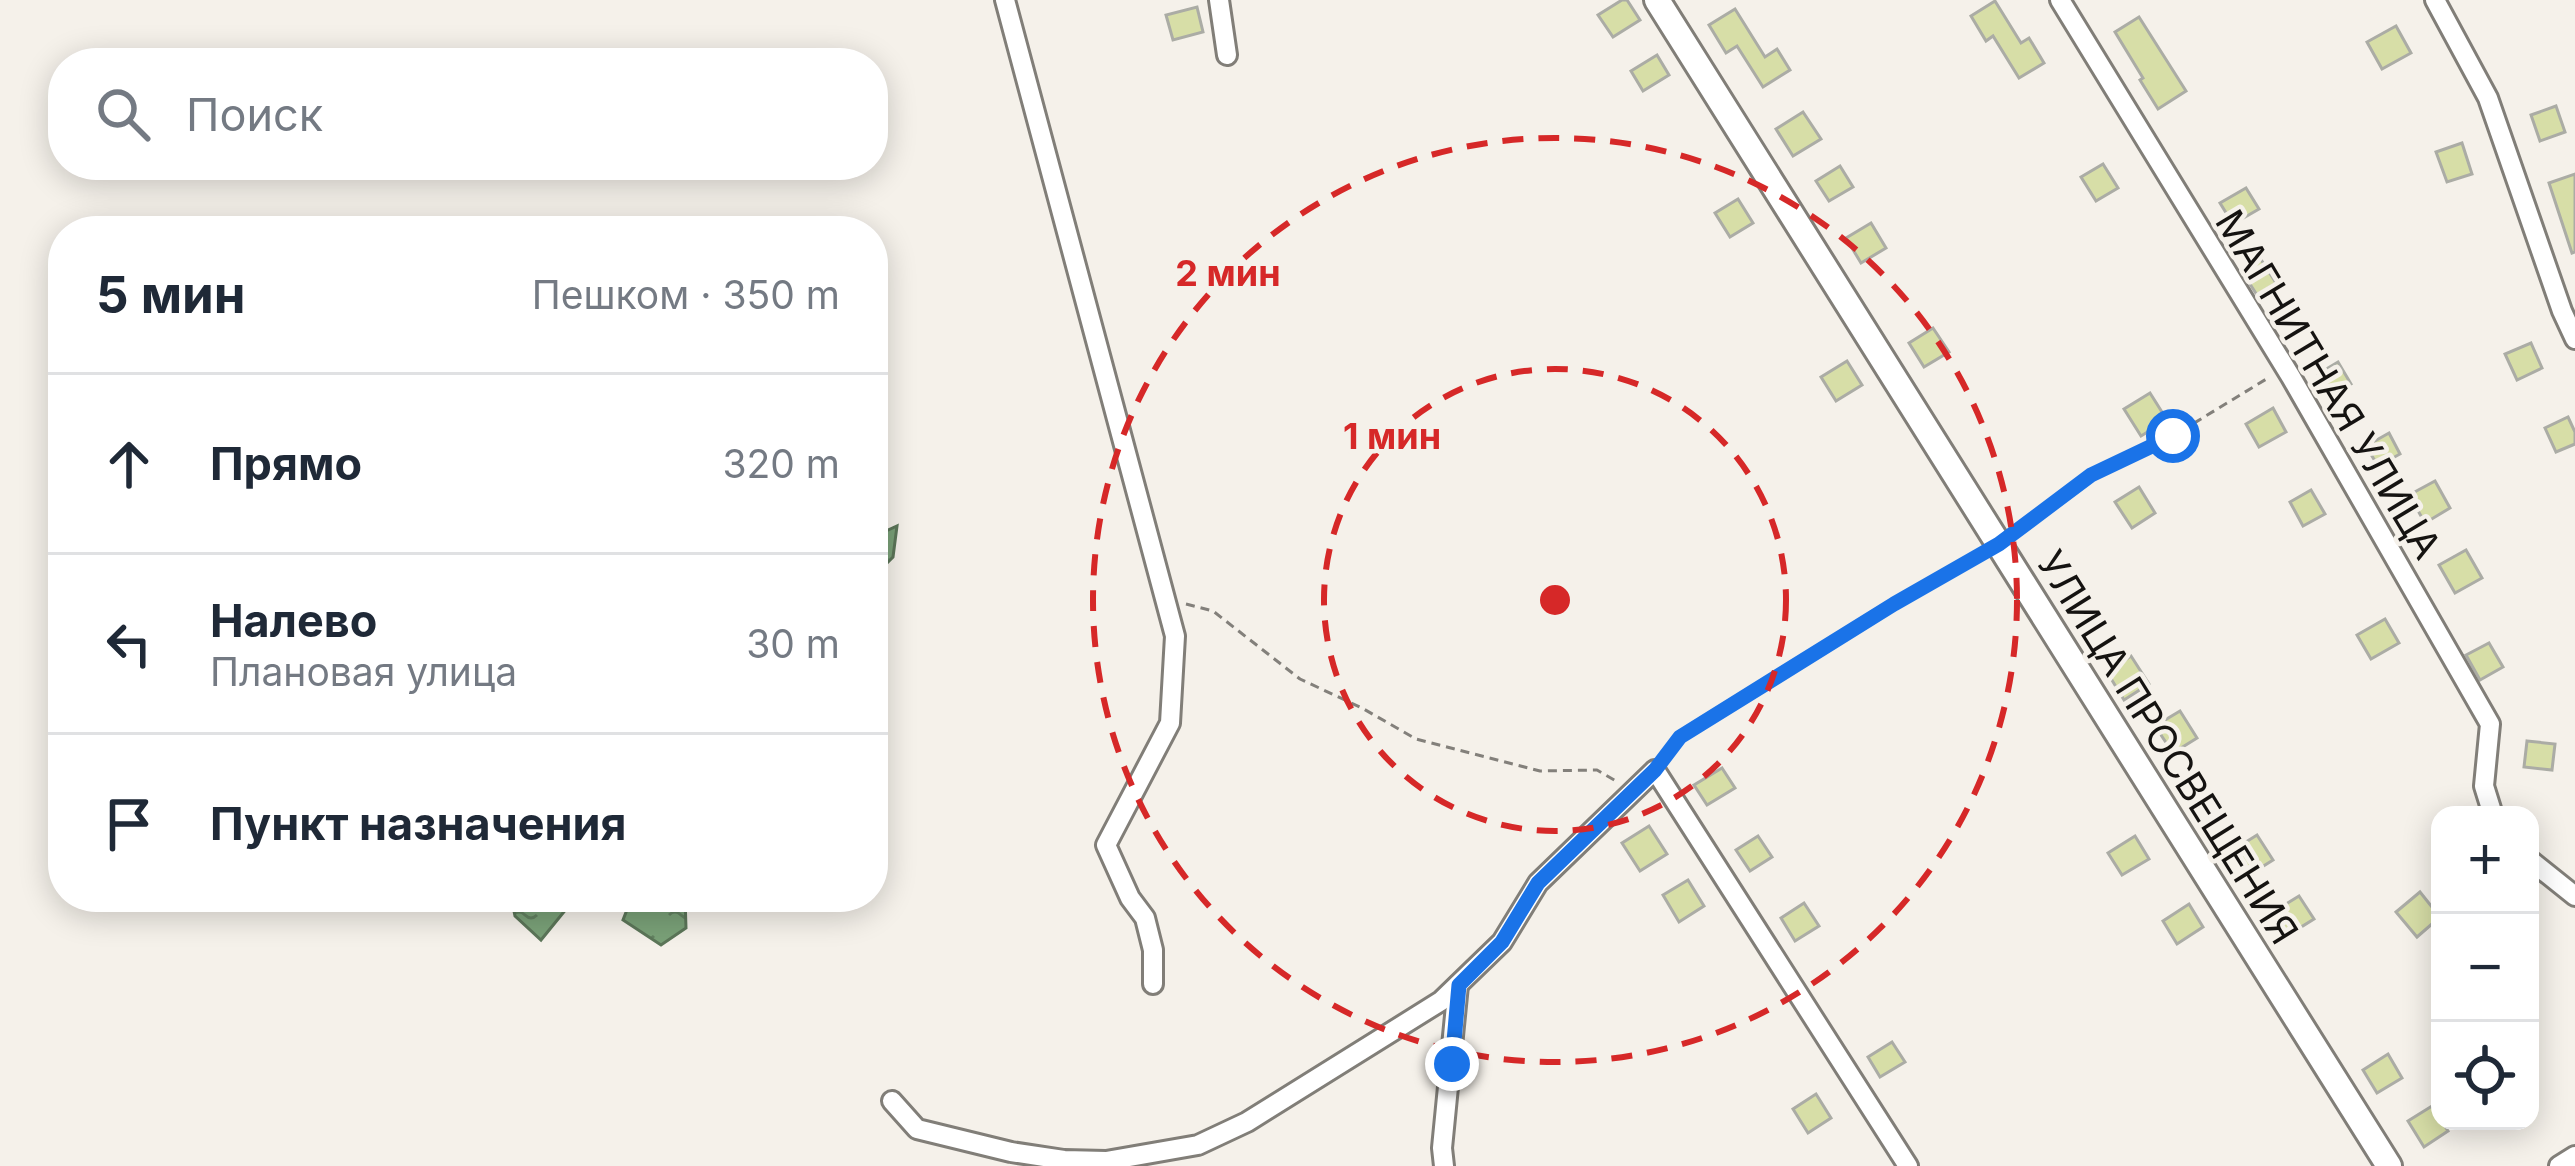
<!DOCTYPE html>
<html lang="ru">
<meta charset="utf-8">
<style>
body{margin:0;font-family:Inter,sans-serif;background:#f2f2f3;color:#1f2937}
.controls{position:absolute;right:36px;bottom:36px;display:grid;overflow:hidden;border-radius:24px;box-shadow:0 6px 30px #0003}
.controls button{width:108px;height:108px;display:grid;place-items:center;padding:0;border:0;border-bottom:3px solid #e0e1e3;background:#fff;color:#1f2937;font:60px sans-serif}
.stop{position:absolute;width:36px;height:36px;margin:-27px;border:9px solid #1a73e8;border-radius:50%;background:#fff}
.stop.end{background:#1a73e8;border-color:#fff;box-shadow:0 3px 12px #0008}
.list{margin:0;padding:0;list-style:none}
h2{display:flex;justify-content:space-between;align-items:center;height:156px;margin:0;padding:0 48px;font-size:51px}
h2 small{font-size:39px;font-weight:400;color:#747a83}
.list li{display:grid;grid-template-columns:78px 1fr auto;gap:36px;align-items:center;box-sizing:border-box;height:180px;padding:0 48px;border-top:3px solid #e0e1e3}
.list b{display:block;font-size:45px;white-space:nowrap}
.list p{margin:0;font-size:39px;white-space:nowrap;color:#747a83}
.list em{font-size:39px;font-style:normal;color:#747a83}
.icon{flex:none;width:66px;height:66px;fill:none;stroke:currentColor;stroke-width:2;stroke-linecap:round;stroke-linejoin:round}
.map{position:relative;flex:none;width:2575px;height:1166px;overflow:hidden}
.search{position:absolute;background:#fff;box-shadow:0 6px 30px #0003;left:48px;top:48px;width:840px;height:132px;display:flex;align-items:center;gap:30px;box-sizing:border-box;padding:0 42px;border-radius:48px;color:#747a83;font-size:45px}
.panel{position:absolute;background:#fff;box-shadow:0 6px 30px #0003;left:48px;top:216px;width:840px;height:696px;border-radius:48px}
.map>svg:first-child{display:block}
</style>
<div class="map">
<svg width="2575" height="1166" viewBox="0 0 2575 1166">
<defs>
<pattern id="water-ripples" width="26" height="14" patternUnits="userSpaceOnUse" patternTransform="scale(3)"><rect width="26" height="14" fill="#7aa178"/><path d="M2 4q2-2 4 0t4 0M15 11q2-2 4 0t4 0" fill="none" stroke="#638261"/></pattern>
</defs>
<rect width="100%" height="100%" fill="#f5f1ea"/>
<g fill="url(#water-ripples)" stroke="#5c7659" stroke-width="3">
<polygon points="897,526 893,557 873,577 873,537"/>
<polygon points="511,897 576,897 541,940 515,916"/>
<polygon points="632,897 685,897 686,928 661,945 623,920"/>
</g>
<g fill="#d7dea7" stroke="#abaca5" stroke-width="3">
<polygon points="1622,0 1627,0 1640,20 1613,37 1598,15"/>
<polygon points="1995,1 2021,43 2029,38 2044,63 2019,78 1993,36 1986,41 1971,16"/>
<polygon points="1197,7 1203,32 1173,40 1166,15"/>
<polygon points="1735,9 1765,57 1777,49 1790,70 1763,87 1737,46 1726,53 1709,25"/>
<polygon points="2139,17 2186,91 2158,109 2140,80 2143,78 2115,32"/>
<polygon points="2396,26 2411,53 2382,69 2367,42"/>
<polygon points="1657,55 1669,75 1643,91 1631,71"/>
<polygon points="2556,106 2565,132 2540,141 2531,115"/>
<polygon points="1803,112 1821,139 1793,156 1776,129"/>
<polygon points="2462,143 2472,174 2447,182 2436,152"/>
<polygon points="2103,164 2118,188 2096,201 2081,177"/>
<polygon points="1840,166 1853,187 1829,201 1816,181"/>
<polygon points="2575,174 2575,252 2572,253 2549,183"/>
<polygon points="2246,188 2259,209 2233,224 2220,203"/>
<polygon points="1738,199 1753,223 1730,237 1715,213"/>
<polygon points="1871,223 1886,248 1861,263 1846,238"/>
<polygon points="2260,258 2276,283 2257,295 2241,270"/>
<polygon points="1933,328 1949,352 1924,367 1909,343"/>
<polygon points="2531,343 2542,368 2517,380 2505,354"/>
<polygon points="1847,361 1862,385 1836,401 1821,377"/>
<polygon points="2338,362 2351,384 2331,396 2318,374"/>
<polygon points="2150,393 2167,420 2141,436 2124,409"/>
<polygon points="2273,408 2286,432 2259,447 2246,424"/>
<polygon points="2568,417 2575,432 2575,444 2556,452 2545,428"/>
<polygon points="2389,433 2400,454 2378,466 2366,446"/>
<polygon points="2435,481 2450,508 2425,523 2409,495"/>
<polygon points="2139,487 2155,513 2132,528 2115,502"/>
<polygon points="2311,490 2325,514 2303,526 2290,502"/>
<polygon points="2466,550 2482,578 2455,593 2439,565"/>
<polygon points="2385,619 2399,643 2371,659 2357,635"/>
<polygon points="2489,643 2503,667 2480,680 2466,655"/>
<polygon points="2131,656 2149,684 2124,700 2107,672"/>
<polygon points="2180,711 2197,738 2173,753 2155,726"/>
<polygon points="2527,741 2555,744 2552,770 2524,767"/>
<polygon points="1722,768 1735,788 1707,805 1694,785"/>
<polygon points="1649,826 1667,854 1640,871 1622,843"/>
<polygon points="2257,835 2273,860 2246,877 2230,852"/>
<polygon points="1758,836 1772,857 1750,871 1736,850"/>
<polygon points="2135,836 2149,859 2122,875 2108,853"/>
<polygon points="1688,880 1704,906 1679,922 1663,895"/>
<polygon points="2420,892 2440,917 2417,937 2396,912"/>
<polygon points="2299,896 2314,919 2285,937 2270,914"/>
<polygon points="1804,903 1819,926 1795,941 1781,918"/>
<polygon points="2189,904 2203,927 2177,944 2163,921"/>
<polygon points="1892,1042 1905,1062 1880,1077 1868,1057"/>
<polygon points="2388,1054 2402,1078 2377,1093 2363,1070"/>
<polygon points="1816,1094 1831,1118 1808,1133 1793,1109"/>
<polygon points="2432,1106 2448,1131 2424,1147 2408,1121"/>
</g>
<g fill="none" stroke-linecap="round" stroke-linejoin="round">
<defs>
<g id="street">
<polyline points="1005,0 1175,636 1170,723 1106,845 1130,898 1145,918 1153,950 1153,984"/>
<polyline points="1219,0 1227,55"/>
<polyline points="2060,0 2291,377 2490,724 2484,786 2493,815"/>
<polyline points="2435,0 2488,98 2562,311 2575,339"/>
<polyline points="2530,860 2575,896"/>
<polyline points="892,1101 917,1129 1011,1152 1064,1160 1106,1161 1198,1145 1247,1122 1441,1001 1502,942 1538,883 1655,770 1908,1166"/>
<polyline points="1444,1166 1442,1148 1458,985"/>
<polyline points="2559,1166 2575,1156"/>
</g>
<polyline id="secondary" points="1657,0 2389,1166"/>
</defs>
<use href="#street" stroke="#817e78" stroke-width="24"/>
<use href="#secondary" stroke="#817e78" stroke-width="30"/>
<g stroke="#83807b" stroke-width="3" stroke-dasharray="9 6" stroke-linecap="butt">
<polyline points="2015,532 2091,475 2173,436 2268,378"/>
<polyline points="1186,604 1213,611 1300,679 1362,708 1416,739 1540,771 1597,770 1616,781"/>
<polyline points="1668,754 1680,737 1894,604 1977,556"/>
</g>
<use href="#street" stroke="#fff" stroke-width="18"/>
<use href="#secondary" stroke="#fff" stroke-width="24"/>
</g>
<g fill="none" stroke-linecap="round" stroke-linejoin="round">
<polyline stroke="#1a73e8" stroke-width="15" points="1452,1064 1459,985 1502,942 1538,883 1655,770 1680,737 1894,604 1999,544 2091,475 2173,436"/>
</g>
<g fill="none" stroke="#d62828" stroke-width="6" stroke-dasharray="21 15">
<circle cx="1555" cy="600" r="231"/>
<circle cx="1555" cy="600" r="462"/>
</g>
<g text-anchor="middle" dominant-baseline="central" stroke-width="9" stroke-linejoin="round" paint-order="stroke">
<g font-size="39" fill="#151311" stroke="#f5f1ea">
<text transform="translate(2329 384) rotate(59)">МАГНИТНАЯ УЛИЦА</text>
<text transform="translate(2168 747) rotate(58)">УЛИЦА ПРОСВЕЩЕНИЯ</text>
</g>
</g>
<circle cx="1555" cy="600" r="18" fill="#d62828" stroke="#f5f1ea" stroke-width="6"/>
<g font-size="36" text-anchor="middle" font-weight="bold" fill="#d62828" stroke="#f5f1ea" stroke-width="9" stroke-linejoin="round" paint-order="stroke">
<text x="1228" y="286">2 мин</text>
<text x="1392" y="449">1 мин</text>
</g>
</svg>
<div class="controls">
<button>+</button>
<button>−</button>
<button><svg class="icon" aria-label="locate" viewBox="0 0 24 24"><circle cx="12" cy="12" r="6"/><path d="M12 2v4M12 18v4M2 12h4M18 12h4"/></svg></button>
</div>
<div class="stop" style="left:2173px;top:436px"></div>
<div class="stop end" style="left:1452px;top:1064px"></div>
<div class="search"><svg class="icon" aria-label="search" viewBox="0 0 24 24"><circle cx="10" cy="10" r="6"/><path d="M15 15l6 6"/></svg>Поиск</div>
<section class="panel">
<h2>5 мин<small>Пешком · 350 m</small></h2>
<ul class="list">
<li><svg class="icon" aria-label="ahead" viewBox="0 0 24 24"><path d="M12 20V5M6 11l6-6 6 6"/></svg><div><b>Прямо</b></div><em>320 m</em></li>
<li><svg class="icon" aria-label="left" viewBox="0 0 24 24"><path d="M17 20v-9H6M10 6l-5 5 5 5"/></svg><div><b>Налево</b><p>Плановая улица</p></div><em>30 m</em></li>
<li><svg class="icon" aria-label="arrive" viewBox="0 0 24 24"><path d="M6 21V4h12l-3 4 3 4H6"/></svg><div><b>Пункт назначения</b></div></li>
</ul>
</section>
</div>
